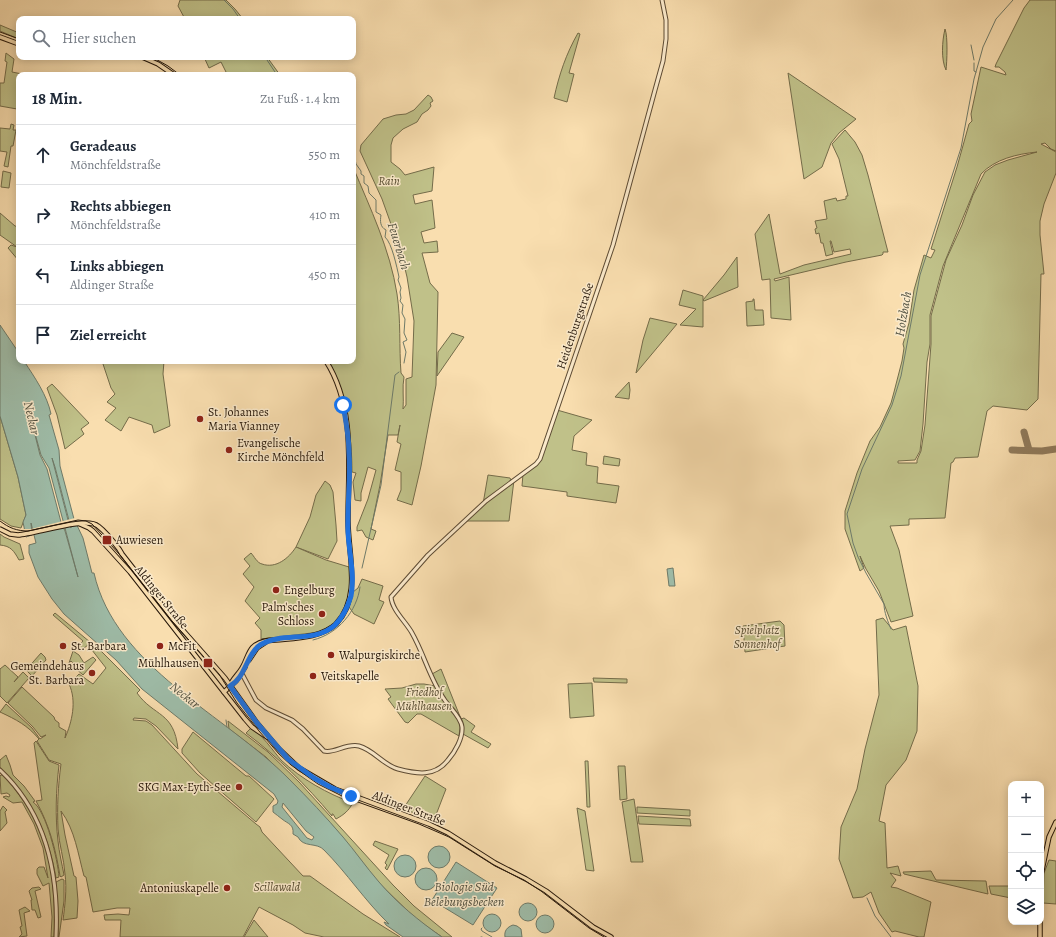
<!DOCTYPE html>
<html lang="de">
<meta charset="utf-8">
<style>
body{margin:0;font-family:Alegreya,serif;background:#f6f6f7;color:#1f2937}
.controls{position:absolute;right:12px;bottom:12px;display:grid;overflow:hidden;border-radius:8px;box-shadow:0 2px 10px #0003}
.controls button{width:36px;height:36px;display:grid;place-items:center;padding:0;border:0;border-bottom:1px solid #e0e1e3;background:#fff;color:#1f2937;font:20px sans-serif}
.stop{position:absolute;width:12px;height:12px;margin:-9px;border:3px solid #1a73e8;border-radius:50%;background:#fff}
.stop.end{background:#1a73e8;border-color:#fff;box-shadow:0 1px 4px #0008}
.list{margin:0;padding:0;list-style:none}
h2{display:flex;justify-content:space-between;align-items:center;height:52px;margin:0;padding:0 16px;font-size:17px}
h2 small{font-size:13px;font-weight:400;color:#747a83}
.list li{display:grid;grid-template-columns:26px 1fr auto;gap:12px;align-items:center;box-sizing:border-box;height:60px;padding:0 16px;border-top:1px solid #e0e1e3}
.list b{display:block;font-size:15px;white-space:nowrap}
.list p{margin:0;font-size:13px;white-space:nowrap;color:#747a83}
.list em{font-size:13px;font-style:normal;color:#747a83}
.icon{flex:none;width:22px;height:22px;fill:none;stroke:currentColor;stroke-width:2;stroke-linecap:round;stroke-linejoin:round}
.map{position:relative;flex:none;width:1056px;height:937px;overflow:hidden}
.search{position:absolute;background:#fff;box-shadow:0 2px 10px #0003;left:16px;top:16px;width:340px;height:44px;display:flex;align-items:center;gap:10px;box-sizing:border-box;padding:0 14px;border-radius:8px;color:#747a83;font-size:15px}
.panel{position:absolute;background:#fff;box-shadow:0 2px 10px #0003;left:16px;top:72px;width:340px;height:292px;border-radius:8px}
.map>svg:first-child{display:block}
</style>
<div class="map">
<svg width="1056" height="937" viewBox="0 0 1056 937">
<rect width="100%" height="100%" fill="#f9deaf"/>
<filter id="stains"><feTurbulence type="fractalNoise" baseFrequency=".005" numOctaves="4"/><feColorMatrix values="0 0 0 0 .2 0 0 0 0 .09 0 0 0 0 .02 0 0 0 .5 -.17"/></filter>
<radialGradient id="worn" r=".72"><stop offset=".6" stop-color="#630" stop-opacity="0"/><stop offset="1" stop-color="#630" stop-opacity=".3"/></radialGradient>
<g fill="#c0c189" stroke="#746c4a" fill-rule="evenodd">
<polygon points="180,0 226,0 235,9 243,19 185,19 178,6"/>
<path d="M1030 0H1056V151L1051 149 1045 143 1041 144 1056 152V173L1044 204 1040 221V235L1044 274H1041L1038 399 1027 410 993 406 987 411 978 457 955 458 953 462 951 463 945 518 909 519V525L890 526 899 550 913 616 891 622 879 591 866 569 860 556 864 568 860 571 845 529V511L857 473 870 441 880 427 891 403 894 392 902 361 904 348 903 344 909 323 914 290 924 255 931 258 935 250 931 249 957 167 969 124 972 121 971 114 981 67 1006 75 1005 72 999 67H995L996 64 1024 8ZM1037 152 1008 160 995 165 985 172 973 195 962 225 946 260 931 316V344L925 425 921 451 917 460V463H898V461L915 460 920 451 923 424 927 362 930 344V315L943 266 981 174C995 159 1017 154 1037 152Z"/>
<polygon points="0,25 19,33 19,39 0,31"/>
<path d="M945 29C948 36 947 62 946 70 941 60 942 41 945 29Z"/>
<path d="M578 33 580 34 569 73 574 74 567 102 554 98C559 75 566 54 578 33Z"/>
<polygon points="6,53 14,59 12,72 22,74 19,75 19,98 17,109 0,106 0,83 4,83 7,62 5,61"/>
<polygon points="204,57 267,57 280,75 226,75 227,74 221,62 209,68"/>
<polygon points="788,73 856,119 839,133 831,143 822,167 804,179"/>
<path d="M428 95 431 97 433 101 430 103 431 106 428 110 422 114 417 122 403 129 393 138 391 145V162L400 169 405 175 434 167 432 191 413 195 415 204 432 200 435 228 421 232 424 243 437 241 438 252 422 253 430 283 438 292 436 385 421 466 412 505 397 500 401 490V472L395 470 401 444 397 442 400 425 398 435H388L380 485 371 529 376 531 373 540 366 537 362 530 357 531V527L368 499 376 470 368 467 361 493V501L355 500 353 482 356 473 352 472C352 437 346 391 328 361H353V167C370 208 390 249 397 294 401 320 399 347 401 373L404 377C402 387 404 399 403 409L406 405V379L412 377 414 321 407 277 401 252 382 199 360 151 361 145 383 119 396 115 406 114 414 110Z"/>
<polygon points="11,124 14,125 13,130 16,130 13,146 11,146 8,167 4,166 7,152 0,151 0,128 10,129"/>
<polygon points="845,130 855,142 862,155 868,175 888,252 883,252 883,254 882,255 846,262 774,279 775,281 789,277 791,320 771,318 770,279 762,280 755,234 769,214 780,274 804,265 851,254 850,249 834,252 831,241 830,241 833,254 826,256 823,243 821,243 819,233 816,234 815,229 817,228 815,221 827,219 824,201 836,198 837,201 846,199 846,196 848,196 839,159 832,144"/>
<polygon points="3,171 11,173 9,188 1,187"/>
<polygon points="0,213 15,226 19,227 19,261 8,248 11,245 17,247 0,235"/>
<polygon points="737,257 738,287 704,301 703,300 724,275"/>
<polygon points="683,290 703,296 703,327 680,325 696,309 679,305"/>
<polygon points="753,299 754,299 755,310 763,310 764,325 747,326 746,302 753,301"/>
<polygon points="650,318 677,324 636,373 643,340"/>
<polygon points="452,333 464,337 437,376 438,352"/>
<polygon points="102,361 164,361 163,374 170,426 154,433 152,425 129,417 121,431 105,420 116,408 107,402 115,394 111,388"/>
<polygon points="629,382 630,390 629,399 615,397"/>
<polygon points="52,384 89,423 81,429 84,434 65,449 57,415 47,388"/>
<polygon points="557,410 592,420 574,436 572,450 587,453 586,465 598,467 597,483 619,486 616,503 567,496 567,492 522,486 523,474 542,457"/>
<polygon points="0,416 18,477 26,515 21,528 11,526 0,519"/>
<polygon points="604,456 620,459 619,466 603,464"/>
<polygon points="488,475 510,478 512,482 514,480 509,521 466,521 483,504"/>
<polygon points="325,481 330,485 333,492 336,525 337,541 328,559 296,547 310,517 316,495"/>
<path d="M0 534 4 537 20 544 24 559 19 560C14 551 11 546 0 545Z"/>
<path d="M296 547 326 560 349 567 350 588 348 599 341 615 335 623 320 632 261 639V630L255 623 260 618 245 601 254 587 243 574 250 566 244 559 251 553C254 556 257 563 262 564 276 569 289 558 296 547Z"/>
<polygon points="362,579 383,586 379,600 384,602 374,624 354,614 349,607 353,592 358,588"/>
<path d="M55 613 102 652 140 690 137 693C154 717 174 711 178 749L156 726 146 719 134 718 133 720 146 721 152 725 197 774 256 824 260 827 262 832 303 876H310L363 914 400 937H324L305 933 293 925 259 907 243 937H120L121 920H105L104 915 118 914 129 915 130 908H117L93 912 86 877 84 876C78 854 75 830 61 811L65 835 74 876 76 877 78 901 77 918 63 920C65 905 67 889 65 874 64 859 59 844 58 829 57 807 58 786 61 764L49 760 37 741 39 739C27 725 17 720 0 712L6 704 32 728 40 739 46 735 41 737 33 727 8 703 22 687 54 717 55 720 59 723V727L66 731 65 738C72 722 77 701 69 684L79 674 93 684 106 668 88 645 80 651 76 648 83 641 53 615Z"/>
<polygon points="883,618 893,630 906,626 918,686 917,731 906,760 886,785 879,821 885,823 887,868 898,866 901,876 890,873 896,880 891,887 897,888 931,902 924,937 919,937 895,931 892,932 879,913 871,892 863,897 853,898 839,859 841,827 857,789 865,749 879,695 876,620"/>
<polygon points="780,621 784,625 785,646 745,652 743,626"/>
<polygon points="73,651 79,655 84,663 93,657 96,660 83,675 75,668 76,666 71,661 69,663"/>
<polygon points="41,653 45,657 46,660 32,676 26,670"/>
<polygon points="5,665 18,677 14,682 23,672 29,678 7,703 0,696 0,669"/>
<path d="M441 669 461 719 464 718 475 726 471 732 491 744 488 748 463 734C465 719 452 710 445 699 440 691 436 682 432 674Z"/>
<polygon points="593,678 627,679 627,683 594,682"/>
<polygon points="592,683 594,716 570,718 568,684"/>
<polygon points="416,684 424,684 435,686 444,700 459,721 460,727 459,736 421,714 417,714 408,723 405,722 388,699 391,697 385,689 402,688"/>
<polygon points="228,721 268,752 299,782 393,885 414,906 452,937 442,937 416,919 379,883 334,827 266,757 229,729"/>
<path d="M251 728C260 732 274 752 281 760 301 779 328 794 353 803 348 811 345 814 336 819L333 814H332V816C306 785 278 757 246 733Z"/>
<polygon points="193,732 246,776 249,776 274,799 256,822 200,773 182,753 182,749"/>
<path d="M36 741 49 761 59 765C56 790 55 816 58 841 59 852 62 864 64 875L61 877 60 876C56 850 49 824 36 801L42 800 34 743Z"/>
<path d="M6 755 10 765 13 775 24 786 35 801 33 802C46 810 58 861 59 877L56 878C49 837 32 797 0 768V760Z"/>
<polygon points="585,761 588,761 590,807 587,807"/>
<polygon points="618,766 625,766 627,799 620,800"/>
<path d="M1 775H4C18 793 31 810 41 831 44 837 45 843 46 849 54 878 55 907 54 937H51L52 917 49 883 43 886 37 874V869L39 867H44L48 878 43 848 34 824 22 802 13 803 3 797 6 796 9 797 10 795 7 793 1 794 0 776Z"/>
<polygon points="425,776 446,789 434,820 403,809"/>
<polygon points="634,799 643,862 631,862 622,802"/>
<polygon points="3,806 7,810 5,812 7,823 0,831 0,811"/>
<polygon points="637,807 690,810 690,816 637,813"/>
<polygon points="577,808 585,811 594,871 586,870"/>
<polygon points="638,816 690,819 691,826 639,824"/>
<polygon points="375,841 398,849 387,870 385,868 387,865 385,863 389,855 373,845"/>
<polygon points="1049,860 1056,861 1056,904 1043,903 1044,873"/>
<polygon points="931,871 936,880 986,881 988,894 904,874 903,872"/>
<polygon points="62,879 64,880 64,901 59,937 58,937 56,882"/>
<polygon points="989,886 1011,886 1011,898 991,894"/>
<polygon points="39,887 41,889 35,891 41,917 38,918 35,910 32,910 31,900 32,900 29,891 32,888"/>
<polygon points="25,907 30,911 24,913 27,936 19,937 22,934 20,927 22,926 19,910"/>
<polygon points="254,920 268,937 244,937"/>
</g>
<g fill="#9ebca8" stroke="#6e7a69" fill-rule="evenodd">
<path d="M0 325 19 353V361H24C35 378 47 395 51 414L49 415 59 450 60 466 74 519 83 538 92 573H94C115 667 226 715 289 779 308 798 326 817 343 837 355 851 366 867 379 882 397 903 419 921 442 937H403L386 925 384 922 389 924C365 901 347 873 324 850 317 842 303 848 298 837L293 834C294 824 288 824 282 819 279 817 276 814 273 812V806L277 804 278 801 274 794 142 689 116 660 64 614 52 599 38 577 29 553V545L36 543 31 523 32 535 26 537 23 522 26 515 18 477 0 416ZM31 419 41 455 49 468 78 577 65 531 61 522 47 469 40 455ZM52 458 55 467 71 528 68 520ZM283 803 306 831 314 837 312 840 307 838 282 807Z"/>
<polygon points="673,568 675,586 669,586 667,569"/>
<circle cx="439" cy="857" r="11"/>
<circle cx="405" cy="866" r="11"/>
<polygon points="456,862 497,888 473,925 432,900"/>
<circle cx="426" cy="879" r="11"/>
<circle cx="528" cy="912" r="9"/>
<circle cx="492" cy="923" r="9"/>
<circle cx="545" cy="924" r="9"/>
<path d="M513 925 517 926 521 929 522 937H505C504 931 507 927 513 925Z"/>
</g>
<polygon fill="#f9deaf" points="75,518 79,526 72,526 24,537 23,529 31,529"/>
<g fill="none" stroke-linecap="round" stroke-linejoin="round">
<g stroke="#6e7a69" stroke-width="1">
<polyline points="224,0 233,9 240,19"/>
<polyline points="971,45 974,60"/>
<polyline points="265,57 277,75"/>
<polyline points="974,63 974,71 976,72"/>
<path d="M353 156 355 159 356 164 361 171V174L364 176V183L368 186 369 193 376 200V212L381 215C380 221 380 227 386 230L385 237C392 243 397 268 399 277L398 280 401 288 400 292 401 298 400 301 403 305 402 313 405 319 404 333 407 340 403 342 406 352 404 363"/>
<polyline points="362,568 381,485 395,375 399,372"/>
<path d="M891 629C888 622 884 612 884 604L866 573 858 557 853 543 847 514 862 469 892 405 901 376 920 275 961 148 974 79 983 47 996 19 1013 0"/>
<path d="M313 640C338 634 357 611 360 587"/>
<polyline points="226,720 227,727"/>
<polyline points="867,898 875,916 891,937"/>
<polyline points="482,928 481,929 482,931 492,937"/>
<polyline points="481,937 482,937"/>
</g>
<g stroke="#907b5c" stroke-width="7">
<polyline points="1024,432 1029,450"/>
<polyline points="1012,450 1042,451 1056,449"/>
</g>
<defs>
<g id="minor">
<path d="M241 672 256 700 266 708 292 720 303 729 324 751C334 754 346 743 359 746 374 750 383 765 398 769 417 774 435 777 448 760 455 752 463 738 462 727 461 717 449 707 444 699 430 679 424 654 412 633 406 622 392 610 391 597L428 555 486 501 536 464 540 459 613 245 655 90 663 61 666 39V20L662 0"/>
<path d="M0 770C47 814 59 875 56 937"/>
</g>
<g id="major">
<polyline points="0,37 19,44"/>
<polyline points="142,57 158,64 174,75"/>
<polyline points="80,524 89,528 93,531 130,572 245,719 252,727 267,737"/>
<path d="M0 529 10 534 18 535C36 534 86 516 98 526 106 532 113 541 119 549L122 554 172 618 225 678 257 723 279 749 299 768 335 789 429 824 448 833 495 863 526 879 546 891 593 927 611 937"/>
<polyline points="249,660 257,648 266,642"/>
<path d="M230 686C232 679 238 675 242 668 246 662 248 652 253 647 260 641 267 640 276 640 295 638 321 638 336 624 362 597 348 554 348 521 348 468 356 408 326 361"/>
<polyline points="224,692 236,681 245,667"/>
<polyline points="1041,875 1049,837 1056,822"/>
<polyline points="1040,937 1040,922"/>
</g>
</defs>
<use href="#minor" stroke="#5c4a33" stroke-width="5"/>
<use href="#major" stroke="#27180a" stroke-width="5.5"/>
<use href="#minor" stroke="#fbeacb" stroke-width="3"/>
<use href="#major" stroke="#f9deaf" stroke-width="3.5"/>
<g stroke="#27180a" stroke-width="1">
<polyline points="0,32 19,39"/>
<polyline points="152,57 168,66 180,75"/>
<path d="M0 521C9 528 17 531 28 531L78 520 86 521 92 524 120 555 172 621 219 674 237 703 259 731 279 754 291 765 318 784 344 797 419 824 449 837 495 866 524 880 541 891 589 928 604 937"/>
</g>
</g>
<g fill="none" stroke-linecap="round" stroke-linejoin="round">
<path stroke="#1a73e8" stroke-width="5" d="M343 405C346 421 349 437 349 453 351 479 347 506 348 532 349 553 355 575 351 596 348 606 343 617 335 625 314 644 283 631 260 645 246 655 246 677 230 686L257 723 288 759 314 778 330 787 351 796"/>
</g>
<g fill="#8f2418" stroke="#fbeacb" stroke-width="1.5">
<circle cx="200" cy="419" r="4"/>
<circle cx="229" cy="450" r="4"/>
<rect x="102" y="535" width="10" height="10" rx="2"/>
<circle cx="276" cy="590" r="4"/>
<circle cx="322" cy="614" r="4"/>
<circle cx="63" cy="646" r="4"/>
<circle cx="160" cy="646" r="4"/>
<circle cx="331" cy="655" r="4"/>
<rect x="203" y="658" width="10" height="10" rx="2"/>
<circle cx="92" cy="673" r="4"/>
<circle cx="313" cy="676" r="4"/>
<circle cx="239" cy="787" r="4"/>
<circle cx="227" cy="888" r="4"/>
</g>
<g text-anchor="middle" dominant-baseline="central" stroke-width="3" stroke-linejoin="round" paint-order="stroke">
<g font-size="12" font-style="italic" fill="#554b30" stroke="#fbeacb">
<text x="389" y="181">Rain</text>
<text x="757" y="630">Spielplatz<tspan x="757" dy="14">Sonnenhof</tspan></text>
<text x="424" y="692">Friedhof<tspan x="424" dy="14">Mühlhausen</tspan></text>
<text x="277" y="887">Scillawald</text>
</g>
<g font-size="12" fill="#27180a" stroke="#fbeacb">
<text transform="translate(575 326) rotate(-71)">Heidenburgstraße</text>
<text transform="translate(162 597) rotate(51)">Aldinger Straße</text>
<text transform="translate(409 808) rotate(21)">Aldinger Straße</text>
</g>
<g font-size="12" fill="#27180a" stroke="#fbeacb" text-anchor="start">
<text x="208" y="412">St. Johannes<tspan x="208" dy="14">Maria Vianney</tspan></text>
<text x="237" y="443">Evangelische<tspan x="237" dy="14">Kirche Mönchfeld</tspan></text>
<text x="116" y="540">Auwiesen</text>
<text x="284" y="590">Engelburg</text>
<text x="314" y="607" text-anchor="end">Palm'sches<tspan x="314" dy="14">Schloss</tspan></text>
<text x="71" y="646">St. Barbara</text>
<text x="168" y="646">McFit</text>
<text x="339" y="655">Walpurgiskirche</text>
<text x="199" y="663" text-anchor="end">Mühlhausen</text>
<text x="84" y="666" text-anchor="end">Gemeindehaus<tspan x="84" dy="14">St. Barbara</tspan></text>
<text x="321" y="676">Veitskapelle</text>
<text x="231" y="787" text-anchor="end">SKG Max-Eyth-See</text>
<text x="219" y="888" text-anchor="end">Antoniuskapelle</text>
</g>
<g font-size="13" font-style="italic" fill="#515141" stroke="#fbeacb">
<text transform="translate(399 246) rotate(73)">Feuerbach</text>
<text transform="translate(903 314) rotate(-80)">Holzbach</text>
<text transform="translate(32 418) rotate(77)">Neckar</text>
<text transform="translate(185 695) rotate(39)">Neckar</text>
<text x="464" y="886">Biologie Süd<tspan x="464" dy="15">Belebungsbecken</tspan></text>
</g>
</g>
<rect width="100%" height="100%" filter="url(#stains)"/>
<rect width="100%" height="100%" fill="url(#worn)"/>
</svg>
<div class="controls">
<button>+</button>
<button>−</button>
<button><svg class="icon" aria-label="locate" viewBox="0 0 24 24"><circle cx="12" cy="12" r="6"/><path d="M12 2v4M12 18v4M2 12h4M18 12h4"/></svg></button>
<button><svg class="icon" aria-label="layers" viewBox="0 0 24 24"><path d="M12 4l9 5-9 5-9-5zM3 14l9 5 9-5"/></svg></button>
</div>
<div class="stop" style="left:343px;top:405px"></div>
<div class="stop end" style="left:351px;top:796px"></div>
<div class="search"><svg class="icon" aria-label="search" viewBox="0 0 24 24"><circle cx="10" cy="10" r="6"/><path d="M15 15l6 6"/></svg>Hier suchen</div>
<section class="panel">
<h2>18 Min.<small>Zu Fuß · 1.4 km</small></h2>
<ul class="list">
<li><svg class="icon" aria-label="ahead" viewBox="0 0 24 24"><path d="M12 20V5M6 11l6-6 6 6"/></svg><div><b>Geradeaus</b><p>Mönchfeldstraße</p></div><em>550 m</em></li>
<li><svg class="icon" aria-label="right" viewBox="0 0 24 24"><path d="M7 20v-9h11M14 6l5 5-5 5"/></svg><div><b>Rechts abbiegen</b><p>Mönchfeldstraße</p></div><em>410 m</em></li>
<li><svg class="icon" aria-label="left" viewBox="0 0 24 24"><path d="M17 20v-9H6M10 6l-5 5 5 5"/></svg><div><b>Links abbiegen</b><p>Aldinger Straße</p></div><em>450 m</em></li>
<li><svg class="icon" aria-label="arrive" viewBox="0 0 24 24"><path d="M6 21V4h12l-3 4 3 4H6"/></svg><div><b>Ziel erreicht</b></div></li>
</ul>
</section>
</div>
